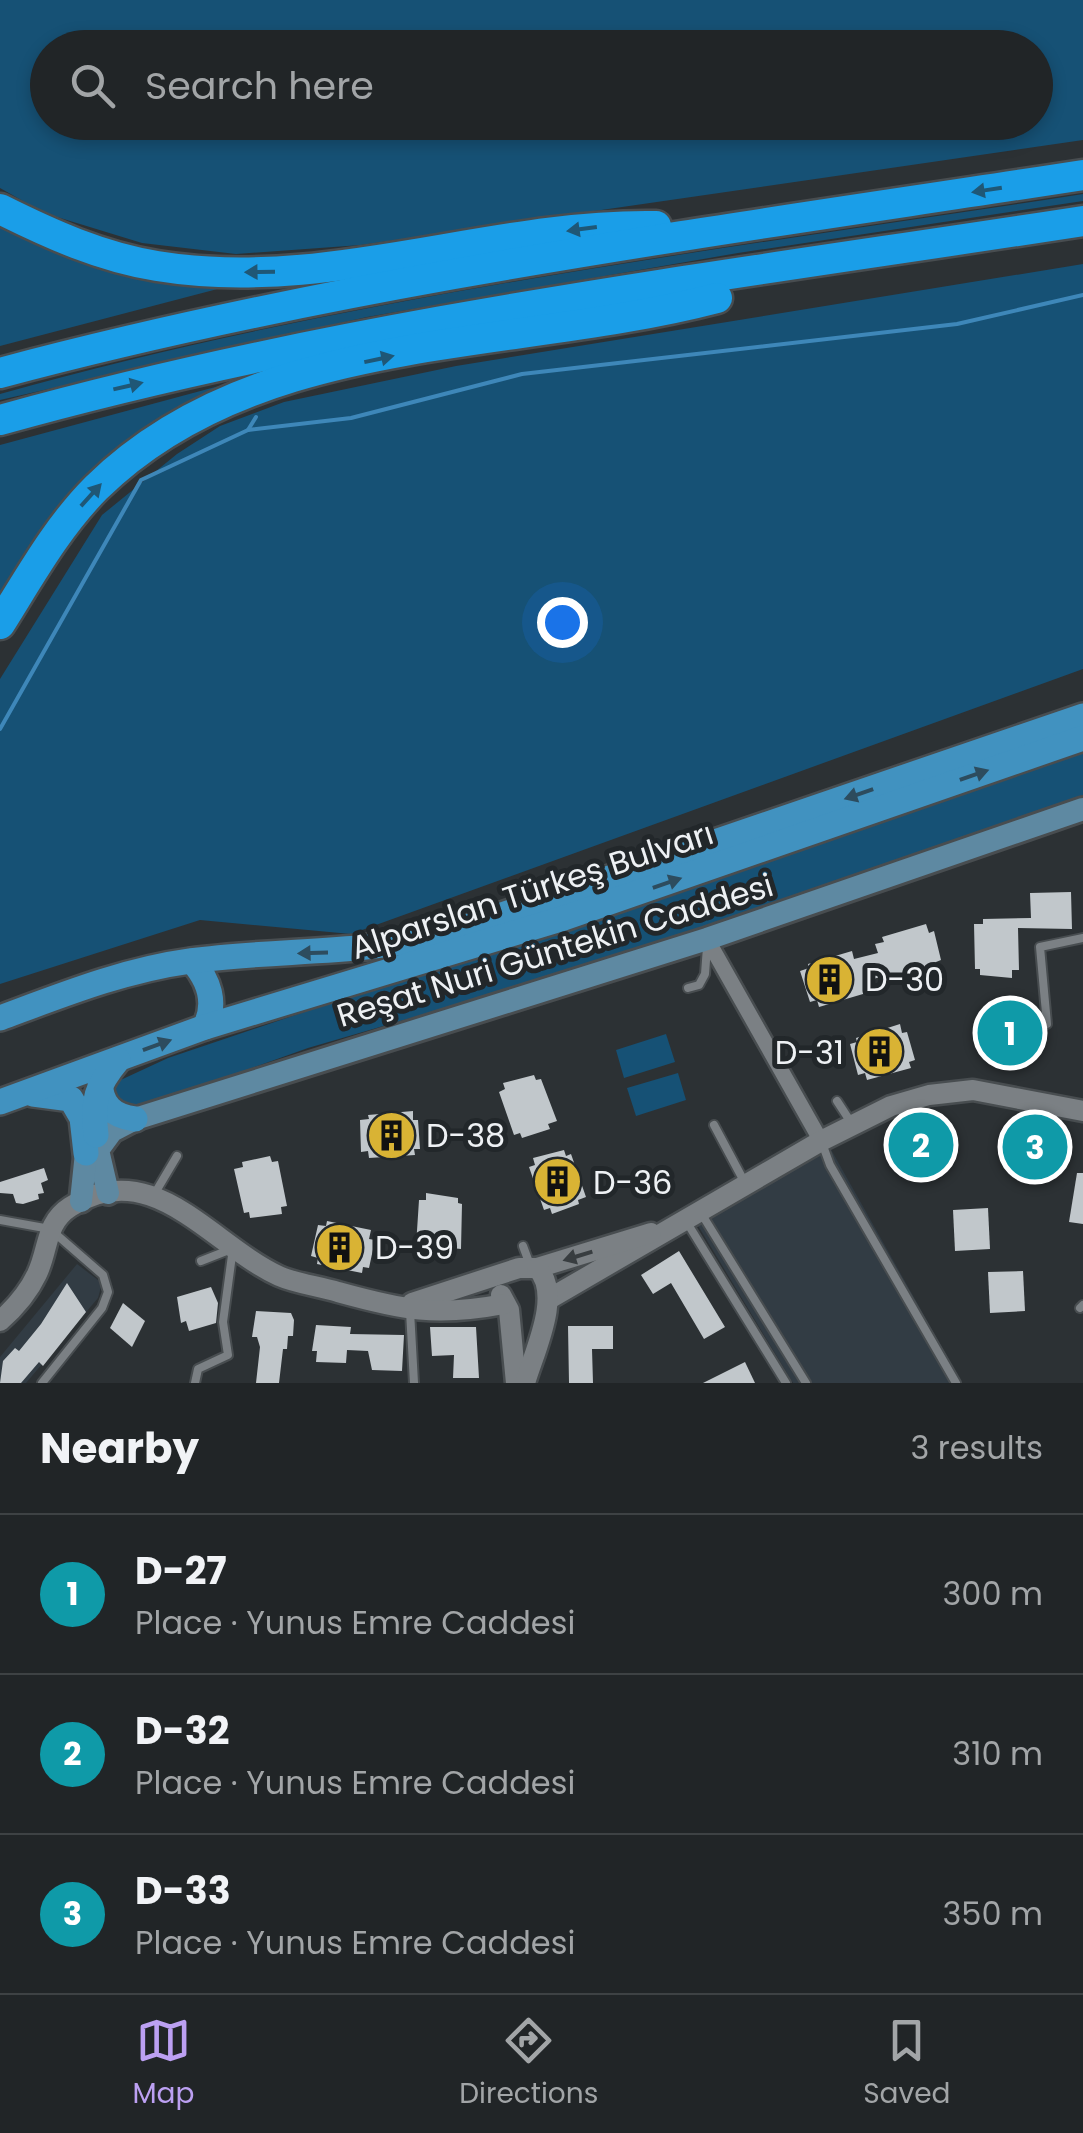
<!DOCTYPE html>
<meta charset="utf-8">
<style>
body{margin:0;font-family:Poppins,sans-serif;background:#2d3133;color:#f1f3f6}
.you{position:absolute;left:562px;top:622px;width:35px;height:35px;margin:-25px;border:8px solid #fff;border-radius:50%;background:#1a73e8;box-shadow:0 0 0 15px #1a73e833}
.badge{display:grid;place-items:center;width:65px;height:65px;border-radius:50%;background:#bca0f2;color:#fff;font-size:32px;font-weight:700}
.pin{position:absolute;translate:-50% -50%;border:5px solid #fff;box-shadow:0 2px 10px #0006}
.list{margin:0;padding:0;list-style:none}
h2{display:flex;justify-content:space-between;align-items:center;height:130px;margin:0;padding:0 40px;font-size:42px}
h2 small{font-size:32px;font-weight:400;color:#a2a5a7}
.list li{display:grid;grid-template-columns:65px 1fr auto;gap:30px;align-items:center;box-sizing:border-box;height:160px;padding:0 40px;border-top:2px solid #3e4244}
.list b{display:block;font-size:38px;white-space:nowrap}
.list p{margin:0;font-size:32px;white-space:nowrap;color:#a2a5a7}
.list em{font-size:32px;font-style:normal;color:#a2a5a7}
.icon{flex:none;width:55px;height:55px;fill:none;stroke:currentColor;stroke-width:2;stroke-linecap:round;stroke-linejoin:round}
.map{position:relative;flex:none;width:1083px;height:1383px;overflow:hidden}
.search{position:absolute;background:#212527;box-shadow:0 5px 15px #0003;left:30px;right:30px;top:30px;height:110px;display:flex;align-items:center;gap:25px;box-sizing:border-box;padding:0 35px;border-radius:55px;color:#a2a5a7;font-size:38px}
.sheet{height:610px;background:#212527}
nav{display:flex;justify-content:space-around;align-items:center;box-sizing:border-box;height:140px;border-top:2px solid #3e4244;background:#212527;font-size:28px;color:#a2a5a7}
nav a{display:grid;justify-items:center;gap:5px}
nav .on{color:#bca0f2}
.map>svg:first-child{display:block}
</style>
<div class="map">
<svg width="1083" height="1383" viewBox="0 0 1083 1383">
<rect width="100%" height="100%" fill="#2c3134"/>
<g fill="#323c44">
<polygon points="829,1146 962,1383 793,1383 697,1224"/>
<polygon points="77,1264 102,1283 98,1298 26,1383 0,1383 0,1357"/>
</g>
<g fill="#165175" fill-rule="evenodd">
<path d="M0 0H1083V140L361 245 236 254 142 243 44 213 0 188ZM48 48H1036V122H48Z"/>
<path d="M1083 194V201L738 253 367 317 0 400V394C354 294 721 250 1083 194Z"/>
<path d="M0 227C80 268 142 274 229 286L0 346Z"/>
<polygon points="1083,264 1083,669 351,934 200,920 0,984 0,679 102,515 177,454 220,426 284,402 456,366"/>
<polygon points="219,386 219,389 0,600 0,445"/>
<polygon points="1083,749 1083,795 630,954 308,1048 148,1105 125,1108 111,1098 112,1084 168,1058"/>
<polygon points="666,1034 675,1062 624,1078 616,1050"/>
<polygon points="678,1073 686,1100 636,1116 627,1088"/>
</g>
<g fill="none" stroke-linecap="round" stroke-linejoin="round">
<g stroke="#3e87b9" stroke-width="4">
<polyline points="248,430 256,417"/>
<polyline points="0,729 141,480 248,430 351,418 522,374 957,324 1083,295"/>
</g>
</g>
<g fill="#c1c7cb">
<polygon points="1071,892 1072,929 1018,928 1019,970 1012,970 1012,978 980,975 980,969 975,969 974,924 983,924 983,919 1031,918 1030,893"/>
<polygon points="926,924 929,933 934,931 941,960 936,962 937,968 893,980 891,974 866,981 863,994 819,1007 817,1000 810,1002 800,971 809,968 808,964 852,951 854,959 878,953 875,944 884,942 882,937"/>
<polygon points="997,1004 1026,1004 1026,1010 1032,1010 1032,1056 1025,1056 1025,1063 993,1060 993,1054 988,1054 988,1009 997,1009"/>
<polygon points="900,1024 902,1033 907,1032 915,1060 909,1062 911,1068 867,1080 865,1073 858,1075 850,1044 857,1042 856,1038"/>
<polygon points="534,1075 536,1080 541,1079 557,1121 548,1124 550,1129 522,1138 520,1133 514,1135 499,1092 505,1089 503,1083"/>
<polygon points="413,1111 413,1120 418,1120 420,1149 414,1149 415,1155 369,1158 368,1151 361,1152 360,1120 369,1119 368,1115"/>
<polygon points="942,1117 945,1126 949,1124 957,1153 952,1154 953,1160 910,1173 908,1166 901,1168 892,1137 900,1135 898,1130"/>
<polygon points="1014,1125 1060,1126 1059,1135 1065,1136 1063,1165 1057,1165 1057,1171 1011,1169 1012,1162 1004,1162 1005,1150 1008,1130 1014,1130"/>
<polygon points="564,1150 566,1156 571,1154 586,1197 578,1200 579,1204 552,1214 550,1208 544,1210 529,1167 535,1165 533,1158"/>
<polygon points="270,1156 272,1162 278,1161 287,1206 281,1207 282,1214 250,1218 249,1212 244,1213 234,1169 243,1167 242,1162"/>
<polygon points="44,1168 48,1180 41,1183 44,1193 38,1194 39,1199 23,1204 16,1203 13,1194 0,1193 0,1182"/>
<polygon points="1077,1173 1083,1173 1083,1224 1069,1222"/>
<polygon points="426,1193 458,1198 458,1203 462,1204 461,1249 452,1248 452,1253 422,1252 423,1246 416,1246 419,1200 426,1200"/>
<polygon points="988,1208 990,1249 955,1251 953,1210"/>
<polygon points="327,1221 371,1230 369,1239 375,1240 369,1268 363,1267 362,1273 317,1264 318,1258 311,1256 318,1225 326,1226"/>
<polygon points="679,1251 725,1327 704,1339 671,1283 653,1294 641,1275"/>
<polygon points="1023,1271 1025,1311 990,1313 988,1272"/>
<polygon points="67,1283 86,1312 43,1366 39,1362 21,1383 0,1383 3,1361 15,1348 19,1351 41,1324"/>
<polygon points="211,1287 218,1303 216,1323 189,1331 186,1321 181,1323 177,1297"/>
<polygon points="123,1303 145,1321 132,1347 110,1328"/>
<polygon points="256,1311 291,1313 294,1320 293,1336 288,1336 287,1349 283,1349 279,1383 256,1383 260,1347 257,1337 252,1337"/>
<polygon points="316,1325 351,1327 350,1334 404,1335 402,1371 372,1370 368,1351 347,1350 346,1363 316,1362 317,1351 312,1351"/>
<polygon points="568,1326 613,1326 613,1349 592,1349 593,1383 569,1383"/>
<polygon points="430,1327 476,1327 479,1378 453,1378 454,1355 432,1356"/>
<polygon points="745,1362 755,1383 703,1383"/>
</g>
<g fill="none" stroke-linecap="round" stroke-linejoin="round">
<defs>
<g id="service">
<polyline points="688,988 699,985 705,974 707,947"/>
<polyline points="1047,1024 1040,947 1083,938"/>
<polyline points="837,1101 852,1124"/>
<polyline points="714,1125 745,1183"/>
<polyline points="822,1143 830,1165 956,1383"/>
<polyline points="155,1193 177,1156"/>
<polyline points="701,1213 806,1383"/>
<polyline points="0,1220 50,1229 103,1275 108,1292 102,1308 42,1383"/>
<polyline points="686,1221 786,1383"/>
<polyline points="523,1246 530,1265"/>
<polyline points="201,1261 229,1250"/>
<polyline points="1080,1308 1083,1305"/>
<polyline points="410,1311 414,1383"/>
<polyline points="195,1383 198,1369 228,1355 223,1322 233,1248"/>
</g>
<polyline id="minor" points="707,939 821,1141"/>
<g id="tertiary">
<polyline points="501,1295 509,1310 516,1383"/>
<polyline points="549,1299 821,1141 891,1106 929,1095 973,1090 1083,1111"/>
<polyline points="412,1303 519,1268 537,1268 651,1233"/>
<path d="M0 1321C16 1307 28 1293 37 1274 49 1249 45 1223 70 1207 152 1154 210 1244 279 1276 297 1284 319 1286 338 1292 403 1310 436 1317 504 1304"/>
<path d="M525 1383C534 1352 563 1294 537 1268"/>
</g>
<g id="secondary">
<polyline points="108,1193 98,1150 112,1131 135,1119 707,939 1083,809"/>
<polyline points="81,1201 86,1153"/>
</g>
<g id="primary">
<path d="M192 961C209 980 217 1003 205 1027"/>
<path d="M0 1018C62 995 124 970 190 961 277 949 363 955 449 933L1083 716"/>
<path d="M100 1081C101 1105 112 1116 135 1119"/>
<polyline points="33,1094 71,1099 82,1118 86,1153"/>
<polyline points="0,1102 205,1027 564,918 1083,738"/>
<path d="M96 1135C92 1101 96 1086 118 1060"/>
</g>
<g id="motorway">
<path d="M0 209C50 234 101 257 157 266 326 294 489 223 656 226"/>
<path d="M0 373C355 278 720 231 1083 175"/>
<path d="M0 420C354 321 721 277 1083 221"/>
<path d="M0 624C29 578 57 527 96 488 257 329 512 352 717 298"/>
</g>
</defs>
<use href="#service" stroke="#484d50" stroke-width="12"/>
<use href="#minor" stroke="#484d50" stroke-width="20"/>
<use href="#tertiary" stroke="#484d50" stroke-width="25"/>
<use href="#secondary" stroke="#484d50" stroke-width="28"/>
<use href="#primary" stroke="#484d50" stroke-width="30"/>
<use href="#motorway" stroke="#484d50" stroke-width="35"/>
<use href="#service" stroke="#7b8084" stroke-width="8"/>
<use href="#minor" stroke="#7b8084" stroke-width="15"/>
<use href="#tertiary" stroke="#7b8084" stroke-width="20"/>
<use href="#secondary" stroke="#5e89a2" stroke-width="22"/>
<use href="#primary" stroke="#4192c0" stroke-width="25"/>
<use href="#motorway" stroke="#1a9ee8" stroke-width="30"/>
</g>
<defs><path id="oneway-solid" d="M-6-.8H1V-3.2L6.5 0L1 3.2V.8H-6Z" transform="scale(2.5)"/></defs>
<g fill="#1f5776">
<use href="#oneway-solid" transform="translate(987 190) rotate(171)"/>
<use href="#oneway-solid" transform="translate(582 229) rotate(172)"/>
<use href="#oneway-solid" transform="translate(260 272) rotate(179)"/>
<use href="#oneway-solid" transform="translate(379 359) rotate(-12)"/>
<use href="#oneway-solid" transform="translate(128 386) rotate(-13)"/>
<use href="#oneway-solid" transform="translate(91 495) rotate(-48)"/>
</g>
<g fill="#2d4c5e">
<use href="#oneway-solid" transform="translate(974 775) rotate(-19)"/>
<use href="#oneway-solid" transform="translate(859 794) rotate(161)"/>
<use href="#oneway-solid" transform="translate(667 883) rotate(-19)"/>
<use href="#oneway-solid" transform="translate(313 953) rotate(178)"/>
<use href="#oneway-solid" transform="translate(157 1045) rotate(-20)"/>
</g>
<use fill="#383d40" href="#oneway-solid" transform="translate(578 1256) rotate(163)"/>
<defs>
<symbol id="building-disc" viewBox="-11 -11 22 22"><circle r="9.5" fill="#d9b334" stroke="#22272a"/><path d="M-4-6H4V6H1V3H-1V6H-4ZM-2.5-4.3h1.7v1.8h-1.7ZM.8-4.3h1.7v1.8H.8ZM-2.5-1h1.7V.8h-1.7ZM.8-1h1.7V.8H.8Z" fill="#111"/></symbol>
</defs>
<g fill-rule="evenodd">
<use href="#building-disc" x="802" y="952" width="55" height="55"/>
<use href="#building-disc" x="852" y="1024" width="55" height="55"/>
<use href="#building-disc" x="364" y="1108" width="55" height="55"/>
<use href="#building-disc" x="530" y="1154" width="55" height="55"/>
<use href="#building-disc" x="312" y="1220" width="55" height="55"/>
</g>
<g text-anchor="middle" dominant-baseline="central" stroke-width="10" stroke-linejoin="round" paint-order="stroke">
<g font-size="32" fill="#eef1f4" stroke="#22272a">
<text transform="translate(532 890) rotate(-18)">Alparslan Türkeş Bulvarı</text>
<text transform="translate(555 950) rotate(-17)">Reşat Nuri Güntekin Caddesi</text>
</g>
<g font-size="32" fill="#eef1f4" stroke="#22272a" text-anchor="start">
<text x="865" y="979">D-30</text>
<text x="844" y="1052" text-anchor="end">D-31</text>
<text x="426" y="1135">D-38</text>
<text x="593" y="1182">D-36</text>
<text x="375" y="1247">D-39</text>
</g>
</g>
</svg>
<div class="you"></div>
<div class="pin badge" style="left:1010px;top:1033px;background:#0f9aa8">1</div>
<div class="pin badge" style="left:921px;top:1145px;background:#0f9aa8">2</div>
<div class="pin badge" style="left:1035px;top:1147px;background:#0f9aa8">3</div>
<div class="search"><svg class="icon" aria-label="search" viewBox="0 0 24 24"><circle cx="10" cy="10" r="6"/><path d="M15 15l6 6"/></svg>Search here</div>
</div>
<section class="sheet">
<h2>Nearby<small>3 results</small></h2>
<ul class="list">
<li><span class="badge" style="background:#0f9aa8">1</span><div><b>D-27</b><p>Place · Yunus Emre Caddesi</p></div><em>300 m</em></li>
<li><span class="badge" style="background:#0f9aa8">2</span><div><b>D-32</b><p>Place · Yunus Emre Caddesi</p></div><em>310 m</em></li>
<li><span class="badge" style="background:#0f9aa8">3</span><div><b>D-33</b><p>Place · Yunus Emre Caddesi</p></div><em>350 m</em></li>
</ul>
</section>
<nav>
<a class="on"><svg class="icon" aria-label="map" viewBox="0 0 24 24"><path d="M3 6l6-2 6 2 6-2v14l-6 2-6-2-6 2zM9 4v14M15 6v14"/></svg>Map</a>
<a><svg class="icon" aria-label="directions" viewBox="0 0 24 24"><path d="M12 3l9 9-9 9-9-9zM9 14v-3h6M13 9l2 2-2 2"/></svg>Directions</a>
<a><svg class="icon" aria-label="saved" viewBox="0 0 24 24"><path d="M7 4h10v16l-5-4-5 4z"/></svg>Saved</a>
</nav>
